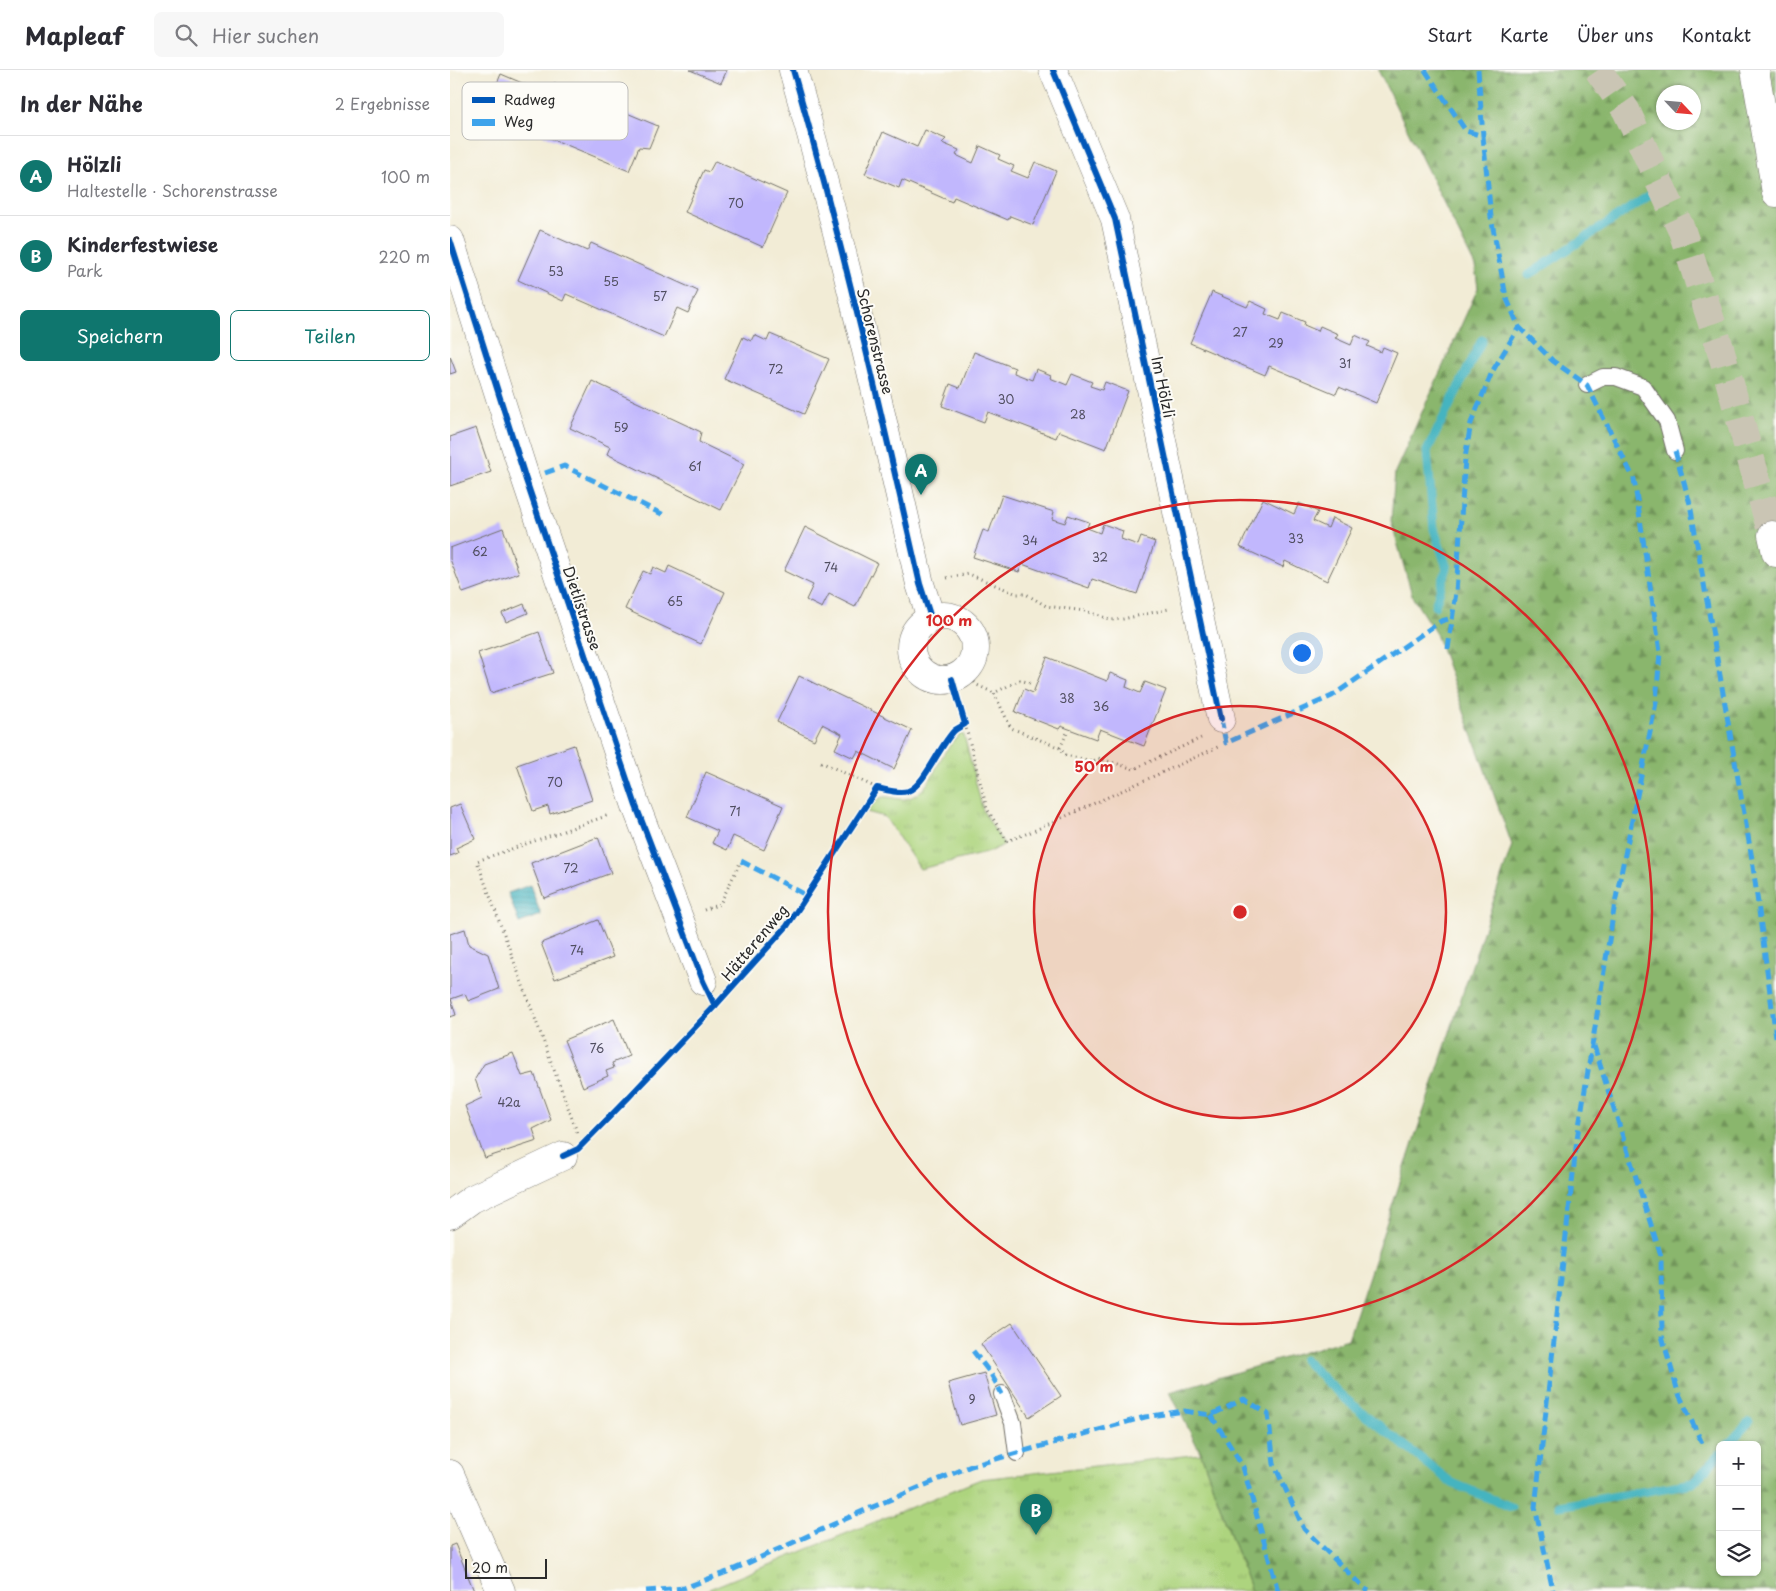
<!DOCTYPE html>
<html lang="de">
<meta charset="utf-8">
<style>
body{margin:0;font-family:"Playpen Sans",sans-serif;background:#f7f7f7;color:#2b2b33}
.controls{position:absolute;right:15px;bottom:15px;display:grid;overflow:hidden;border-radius:8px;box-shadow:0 1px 4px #0004}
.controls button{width:45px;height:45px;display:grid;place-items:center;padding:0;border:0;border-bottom:1px solid #e1e1e2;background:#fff;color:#2b2b33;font:25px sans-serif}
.compass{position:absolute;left:1206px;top:15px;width:45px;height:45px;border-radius:50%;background:#fff;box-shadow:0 1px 4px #0004;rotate:116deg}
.scale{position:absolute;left:15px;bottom:12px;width:82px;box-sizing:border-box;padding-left:5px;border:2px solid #2b2b2b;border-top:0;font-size:14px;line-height:18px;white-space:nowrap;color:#2b2b2b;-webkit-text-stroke:4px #fdfcf7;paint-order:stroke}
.you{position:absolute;left:851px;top:582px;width:18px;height:18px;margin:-12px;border:4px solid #fff;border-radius:50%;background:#1a73e8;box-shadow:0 0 0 8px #1a73e833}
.badge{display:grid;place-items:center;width:32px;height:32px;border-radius:50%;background:#0f766e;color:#fff;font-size:16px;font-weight:700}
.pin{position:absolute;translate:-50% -41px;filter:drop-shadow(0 1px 2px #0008)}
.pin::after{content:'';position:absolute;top:26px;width:18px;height:15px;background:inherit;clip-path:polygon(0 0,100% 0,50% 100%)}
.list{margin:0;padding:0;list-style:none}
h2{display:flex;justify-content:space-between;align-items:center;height:65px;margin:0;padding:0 20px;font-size:21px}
h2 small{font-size:16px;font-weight:400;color:#7c7c81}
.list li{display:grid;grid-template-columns:32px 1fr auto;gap:15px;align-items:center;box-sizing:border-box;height:80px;padding:0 20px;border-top:1px solid #e1e1e2}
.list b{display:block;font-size:19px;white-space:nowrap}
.list p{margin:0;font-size:16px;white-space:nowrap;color:#7c7c81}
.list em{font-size:16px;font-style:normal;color:#7c7c81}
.actions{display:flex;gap:10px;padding:15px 20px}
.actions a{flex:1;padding:11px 0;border:1px solid #0f766e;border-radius:8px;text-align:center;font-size:18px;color:#0f766e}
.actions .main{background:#0f766e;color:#fff}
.icon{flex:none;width:28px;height:28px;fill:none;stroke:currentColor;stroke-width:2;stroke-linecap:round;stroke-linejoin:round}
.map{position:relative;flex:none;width:1326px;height:1521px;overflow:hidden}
header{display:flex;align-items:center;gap:30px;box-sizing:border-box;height:70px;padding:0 25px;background:#fff;border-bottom:1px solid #e1e1e2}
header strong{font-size:24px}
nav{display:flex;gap:28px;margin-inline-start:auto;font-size:18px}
.search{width:350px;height:45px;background:#f7f7f7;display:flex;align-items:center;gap:12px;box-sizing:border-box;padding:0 18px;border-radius:8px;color:#7c7c81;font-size:19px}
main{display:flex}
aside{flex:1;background:#fff}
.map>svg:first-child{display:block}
</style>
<header>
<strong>Mapleaf</strong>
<div class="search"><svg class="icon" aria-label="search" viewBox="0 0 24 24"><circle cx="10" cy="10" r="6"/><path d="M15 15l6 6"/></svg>Hier suchen</div>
<nav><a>Start</a><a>Karte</a><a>Über uns</a><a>Kontakt</a></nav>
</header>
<main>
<aside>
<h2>In der Nähe<small>2 Ergebnisse</small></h2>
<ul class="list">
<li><span class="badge">A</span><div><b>Hölzli</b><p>Haltestelle · Schorenstrasse</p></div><em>100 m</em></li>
<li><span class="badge">B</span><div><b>Kinderfestwiese</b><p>Park</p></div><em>220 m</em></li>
</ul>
<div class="actions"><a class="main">Speichern</a><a>Teilen</a></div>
</aside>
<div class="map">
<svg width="1326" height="1521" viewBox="0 0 1326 1521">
<defs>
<pattern id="grass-tufts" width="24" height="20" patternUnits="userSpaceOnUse" patternTransform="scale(1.25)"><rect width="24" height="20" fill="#add47e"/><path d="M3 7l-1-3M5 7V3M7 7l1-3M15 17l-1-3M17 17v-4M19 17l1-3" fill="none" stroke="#95b66d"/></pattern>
<pattern id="forest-firs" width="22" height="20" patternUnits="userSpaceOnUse" patternTransform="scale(1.25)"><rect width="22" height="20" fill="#8ab66d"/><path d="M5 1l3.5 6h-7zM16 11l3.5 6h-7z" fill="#71945a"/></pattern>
<pattern id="water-rules" width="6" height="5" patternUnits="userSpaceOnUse" patternTransform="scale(1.25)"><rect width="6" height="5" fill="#45b4c0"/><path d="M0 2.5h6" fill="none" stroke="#3a939c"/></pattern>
</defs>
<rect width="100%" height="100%" fill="#fdfcf7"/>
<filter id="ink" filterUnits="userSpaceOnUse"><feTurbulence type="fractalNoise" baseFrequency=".02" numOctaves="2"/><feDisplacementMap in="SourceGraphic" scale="10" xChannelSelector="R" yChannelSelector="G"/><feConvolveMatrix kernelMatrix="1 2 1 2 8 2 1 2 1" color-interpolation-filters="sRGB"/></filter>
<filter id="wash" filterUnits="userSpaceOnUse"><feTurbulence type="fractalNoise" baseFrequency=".0096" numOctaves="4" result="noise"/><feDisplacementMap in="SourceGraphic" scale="20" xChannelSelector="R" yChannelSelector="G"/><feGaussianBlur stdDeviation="1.12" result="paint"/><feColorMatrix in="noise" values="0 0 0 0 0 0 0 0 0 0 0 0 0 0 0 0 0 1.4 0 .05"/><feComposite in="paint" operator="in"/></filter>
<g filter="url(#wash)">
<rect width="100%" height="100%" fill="#f2ecd6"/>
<g fill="url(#grass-tufts)" stroke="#6c8054">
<path d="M510 664 514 665 533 741 554 775 536 783 470 799 435 747 417 742C435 711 444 740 467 724 481 715 486 696 495 682 499 676 505 670 510 664Z"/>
<polygon points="751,1384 801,1521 254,1521 531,1409"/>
</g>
<path fill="url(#forest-firs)" stroke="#5a704c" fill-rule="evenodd" d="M928 0H1326V1521H801L751 1384 720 1322 898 1269 1062 775 986 564 963 528 941 451 945 402 1028 218 1025 196ZM1214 22H1244V52H1214ZM1270 1375H1307V1502H1270Z"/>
<polygon fill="url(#water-rules)" stroke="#387076" points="80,815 91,845 69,853 58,823"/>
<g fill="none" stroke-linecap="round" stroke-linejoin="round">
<g stroke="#45b4c0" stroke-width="9">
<polyline points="1079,205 1200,125"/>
<polyline points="985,536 997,498 984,459 977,381 1032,270"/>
<polyline points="854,1290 893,1327 1002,1413 1061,1437"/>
<polyline points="1278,1375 1299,1352"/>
<polyline points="1109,1436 1243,1413 1270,1384"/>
</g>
</g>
<g id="blocks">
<g fill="#c1b7fd">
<polygon points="240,0 277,0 271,13"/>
<polygon points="51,4 100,25 105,13 208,56 199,78 189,77 179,101 76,58 74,64 33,47"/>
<polygon points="475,60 496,69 492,73 509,80 506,85 523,93 530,76 550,85 548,89 564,96 561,101 578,108 585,92 606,101 583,155 560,146 558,150 504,127 502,132 452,110 449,118 415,104 433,62 467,77"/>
<polygon points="265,91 337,123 313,177 235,142 254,100 259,102"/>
<polygon points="90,160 137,181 141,173 248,221 238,243 227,238 214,267 116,224 113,231 68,210"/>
<polygon points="762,222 797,237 800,231 817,239 815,244 830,250 833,243 855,252 854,255 868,261 870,256 888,264 885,268 901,275 905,265 920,272 917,276 931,282 933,277 947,283 926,333 889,317 886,324 819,296 815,305 740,273"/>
<polygon points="320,264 379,289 354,344 274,309 293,267 301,271 304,265 317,271"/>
<polygon points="524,282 565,298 564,303 582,310 586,299 601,305 600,308 617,315 622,304 642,312 640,316 652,320 655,312 678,321 656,379 609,361 606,368 538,342 534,352 492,336 500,314 510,318"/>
<polygon points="0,286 6,302 0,304"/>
<polygon points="142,311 251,362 249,372 294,394 271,440 157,384 160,377 120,358"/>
<polygon points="26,358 41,402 0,416 0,367"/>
<polygon points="552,425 604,442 602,449 615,453 618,445 639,452 637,458 650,463 653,454 673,461 671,469 688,475 691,467 705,472 687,524 642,509 639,518 572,494 569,502 523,487 533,460 539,462"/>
<polygon points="813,429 844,444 849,433 868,442 863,451 878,458 882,448 902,458 877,511 835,491 833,497 790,477"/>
<polygon points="355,457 427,493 405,537 379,524 372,538 356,530 363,515 334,501"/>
<polygon points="53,458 69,503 13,523 0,489 0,478"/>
<polygon points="219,496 275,522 251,574 175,539 193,501 200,504 203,497 216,503"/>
<polygon points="74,534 78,543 56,552 52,543"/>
<polygon points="89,562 103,603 41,623 28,583"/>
<polygon points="597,587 657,611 660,603 678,610 676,617 690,623 695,612 716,620 694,676 650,659 646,669 611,656 609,659 565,642 574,619 583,623"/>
<polygon points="349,606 462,660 444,699 408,681 404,688 385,679 392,664 372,654 364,670 327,652"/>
<polygon points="124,675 142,730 100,744 98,736 83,741 67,695"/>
<polygon points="256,702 333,736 314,780 283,766 277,780 262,773 268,761 237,747"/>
<polygon points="10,734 25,769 6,778 8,783 0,786 0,738"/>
<polygon points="148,767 161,803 94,828 81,793"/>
<polygon points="148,850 163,887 105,909 91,873"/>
<polygon points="15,859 19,875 38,884 49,919 18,931 15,924 1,929 6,945 0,947 0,864"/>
<polygon points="164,949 179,986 162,993 164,998 156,1001 158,1006 133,1017 114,970"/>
<polygon points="63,983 72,1006 84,1003 101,1050 83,1059 87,1071 35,1088 15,1036 32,1028 25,1009 34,994"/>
<polygon points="562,1253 611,1326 579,1347 531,1274"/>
<polygon points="534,1303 546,1345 510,1355 498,1313"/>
<polygon points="5,1474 24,1521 0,1521 0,1476"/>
</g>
</g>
</g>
<g filter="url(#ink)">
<use href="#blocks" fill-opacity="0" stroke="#716f67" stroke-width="1"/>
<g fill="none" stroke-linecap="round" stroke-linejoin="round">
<polyline stroke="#cac5b4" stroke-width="28" stroke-dasharray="28 14" stroke-linecap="butt" points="1148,0 1176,40 1232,161 1271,281 1322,465"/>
<defs>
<g id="service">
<polyline points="1137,315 1153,307 1166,307 1193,317 1217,351 1225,381"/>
<polyline points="552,1324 563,1353 567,1383"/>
</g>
<g id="minor">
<path d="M343 0C392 170 431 342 470 514L481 548"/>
<polyline points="603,0 665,149 771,649"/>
<polyline points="0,170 76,410 186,736 253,911"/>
<circle cx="493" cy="578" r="32"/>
<polyline points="0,1145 22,1129 113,1086"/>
<polyline points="0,1404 51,1521"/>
</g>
<g id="motorway">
<polyline points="1305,0 1326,123"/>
<polyline points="1322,465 1326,483"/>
</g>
</defs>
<use href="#service" stroke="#716f67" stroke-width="18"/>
<use href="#minor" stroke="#716f67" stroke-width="29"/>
<use href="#motorway" stroke="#716f67" stroke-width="29"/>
<g stroke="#716f67" stroke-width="3" stroke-dasharray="1 4" stroke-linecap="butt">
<polyline points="497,508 519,504 567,524 576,524 596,536 635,541 662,550 673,549 719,539"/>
<polyline points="514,601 527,615 544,623"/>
<polyline points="580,613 570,610 544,623 561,658 610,678 615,685 643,691 648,688 684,699 751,668"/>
<polyline points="515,654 537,739 557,771 581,762 768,677"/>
<polyline points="610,678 617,663"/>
<polyline points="371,692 427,718"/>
<polyline points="254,840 270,834 291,791"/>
<polyline points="127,1062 27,791 159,745"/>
</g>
<use href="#service" stroke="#fff" stroke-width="16"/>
<use href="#minor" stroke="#fff" stroke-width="28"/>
<use href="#motorway" stroke="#fff" stroke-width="28"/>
<g stroke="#3ea3eb" stroke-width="5" stroke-dasharray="10 5" stroke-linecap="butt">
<polyline points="975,0 1016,61 1033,66 1041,147 1056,227 1069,257 1103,291 1137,315 1184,409 1210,582 1206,633 1165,833 1127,1069 1085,1437 1103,1521"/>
<polyline points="1028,0 1033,66"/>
<polyline points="1225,381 1240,434 1302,789 1326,967"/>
<polyline points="95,403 114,396 216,446"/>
<polyline points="998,579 1006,522 1015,388 1021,353 1042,302 1069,257"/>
<polyline points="771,649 776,673 882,626 991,551 1002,548"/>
<polyline points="291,791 356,825"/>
<polyline points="1144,976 1211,1186 1212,1266 1228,1322 1252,1373"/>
<polyline points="523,1281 541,1304 552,1324"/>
<polyline points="761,1345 793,1397 828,1521"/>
<polyline points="196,1521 234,1518 280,1501 413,1441 521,1396 695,1347 734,1341 761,1345 794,1329 818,1344 824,1394 854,1459 915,1519 919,1521"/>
</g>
<defs>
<g id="cycleway">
<path d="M343 0C392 170 431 342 470 514L481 548"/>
<polyline points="603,0 665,149 771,649"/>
<polyline points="0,170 76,410 186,736 253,911 265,936"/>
<path d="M113 1086 128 1079 178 1028 265 936 337 856 427 718C437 720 448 724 458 721 475 715 490 674 505 660 508 658 512 656 515 654L502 609"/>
</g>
</defs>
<use href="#cycleway" stroke="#fdfcf7" stroke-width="9"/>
<use href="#cycleway" stroke="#0057b8" stroke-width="6"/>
</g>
</g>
<circle cx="790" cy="842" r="206" fill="#d62828" fill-opacity=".12"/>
<g fill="none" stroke="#d62828" stroke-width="2.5">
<circle cx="790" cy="842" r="206"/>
<circle cx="790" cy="842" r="412"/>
</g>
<g text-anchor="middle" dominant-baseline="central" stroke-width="4" stroke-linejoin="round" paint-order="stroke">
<g font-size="12" fill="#504e60">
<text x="286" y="133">70</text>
<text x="106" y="201">53</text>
<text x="161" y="211">55</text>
<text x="210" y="226">57</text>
<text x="790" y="262">27</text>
<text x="826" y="273">29</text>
<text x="895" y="293">31</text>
<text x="326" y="299">72</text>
<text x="556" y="329">30</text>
<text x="628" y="344">28</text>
<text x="171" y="357">59</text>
<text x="245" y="396">61</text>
<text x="846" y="468">33</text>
<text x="580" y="470">34</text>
<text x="30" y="481">62</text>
<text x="650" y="487">32</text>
<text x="381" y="497">74</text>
<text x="225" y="531">65</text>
<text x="617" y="628">38</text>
<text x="651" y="636">36</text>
<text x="105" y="712">70</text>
<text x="285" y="741">71</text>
<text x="121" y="798">72</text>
<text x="127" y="880">74</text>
<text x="147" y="978">76</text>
<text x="59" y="1032">42a</text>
<text x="522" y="1329">9</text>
</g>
<g font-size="15" fill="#2b2b2b" stroke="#fdfcf7">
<text transform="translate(426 271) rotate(76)">Schorenstrasse</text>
<text transform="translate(714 317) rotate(78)">Im Hölzli</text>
<text transform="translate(133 538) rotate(71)">Dietlistrasse</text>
<text transform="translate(304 872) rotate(-50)">Hätterenweg</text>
</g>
</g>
<rect x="12" y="12" width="166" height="58" rx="8" fill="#fdfcf7" stroke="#bebdba" stroke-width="1"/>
<rect x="22" y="27" width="23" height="6" fill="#0057b8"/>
<rect x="22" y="49" width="23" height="7" fill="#3ea3eb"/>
<g font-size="14" fill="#2b2b2b">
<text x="54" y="35">Radweg</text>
<text x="54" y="57">Weg</text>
</g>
<circle cx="790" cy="842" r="8" fill="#d62828" stroke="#fdfcf7" stroke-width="2.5"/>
<g font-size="15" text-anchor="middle" font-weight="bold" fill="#d62828" stroke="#fdfcf7" stroke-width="4" stroke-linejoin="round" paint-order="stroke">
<text x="499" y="556">100 m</text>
<text x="644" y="702">50 m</text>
</g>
</svg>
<div class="controls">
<button>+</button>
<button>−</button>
<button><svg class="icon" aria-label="layers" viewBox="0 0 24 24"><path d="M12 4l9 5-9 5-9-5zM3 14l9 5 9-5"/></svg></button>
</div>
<svg class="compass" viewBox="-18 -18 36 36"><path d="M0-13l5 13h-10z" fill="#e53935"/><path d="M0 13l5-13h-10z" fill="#7c7c81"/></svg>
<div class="scale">20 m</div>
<div class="you"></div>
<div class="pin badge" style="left:471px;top:425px">A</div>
<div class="pin badge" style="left:586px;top:1465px">B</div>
</div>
</main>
